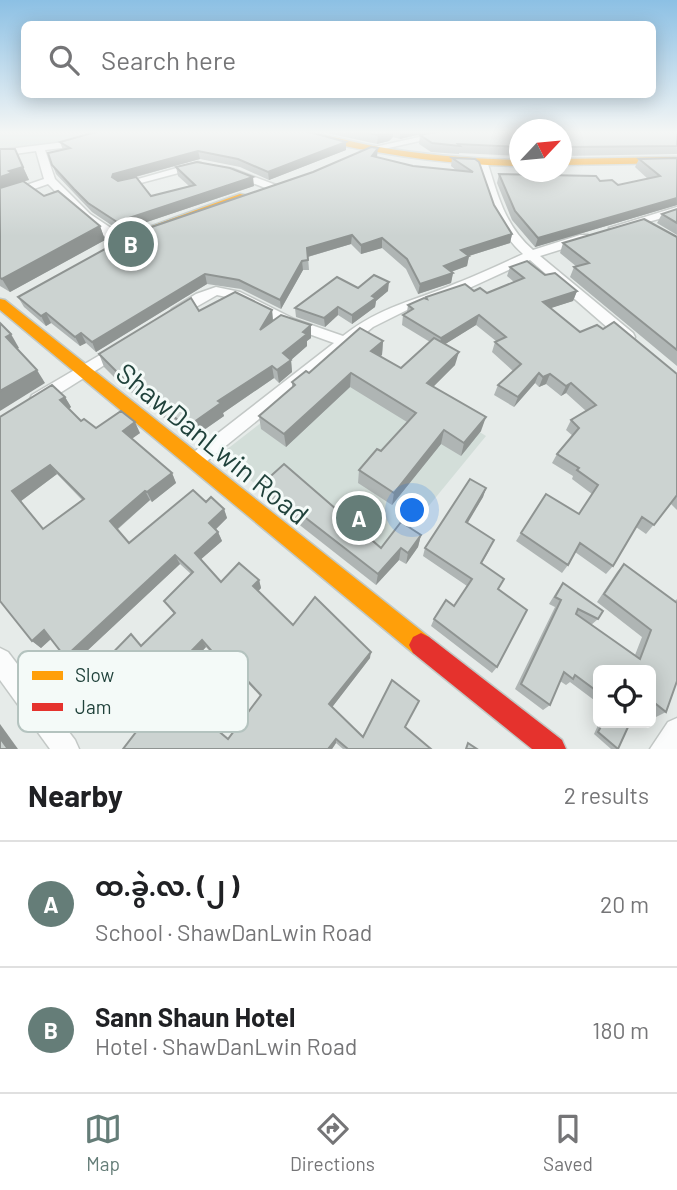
<!DOCTYPE html>
<meta charset="utf-8">
<style>
body{margin:0;font-family:Barlow,"Noto Sans Myanmar",sans-serif;background:#f6f6f6;color:#202124}
.controls{position:absolute;right:21px;bottom:21px;display:grid;overflow:hidden;border-radius:10px;box-shadow:0 4px 18px #0003}
.controls button{width:63px;height:63px;display:grid;place-items:center;padding:0;border:0;border-bottom:2px solid #e0e0e0;background:#fff;color:#202124;font:35px sans-serif}
.compass{position:absolute;left:509px;top:119px;width:63px;height:63px;border-radius:50%;background:#fff;box-shadow:0 4px 18px #0003;rotate:64deg}
.you{position:absolute;left:413px;top:511px;width:24px;height:24px;margin:-18px;border:5px solid #fff;border-radius:50%;background:#1a73e8;box-shadow:0 0 0 10px #1a73e833}
.badge{display:grid;place-items:center;width:46px;height:46px;border-radius:50%;background:#657d78;color:#fff;font-size:23px;font-weight:700}
.pin{position:absolute;translate:-50% -50%;border:4px solid #fff;box-shadow:0 2px 7px #0006}
.list{margin:0;padding:0;list-style:none}
h2{display:flex;justify-content:space-between;align-items:center;height:91px;margin:0;padding:0 28px;font-size:30px}
h2 small{font-size:23px;font-weight:400;color:#757577}
.list li{display:grid;grid-template-columns:46px 1fr auto;gap:21px;align-items:center;box-sizing:border-box;height:126px;padding:0 28px;border-top:2px solid #e0e0e0}
.list b{display:block;font-size:26px;white-space:nowrap}
.list p{margin:0;font-size:23px;white-space:nowrap;color:#757577}
.list em{font-size:23px;font-style:normal;color:#757577}
.icon{flex:none;width:38px;height:38px;fill:none;stroke:currentColor;stroke-width:2;stroke-linecap:round;stroke-linejoin:round}
.map{position:relative;flex:none;width:677px;height:749px;overflow:hidden}
.search{position:absolute;background:#fff;box-shadow:0 4px 18px #0003;left:21px;right:21px;top:21px;height:77px;display:flex;align-items:center;gap:18px;box-sizing:border-box;padding:0 24px;border-radius:10px;color:#757577;font-size:26px}
.sheet{height:343px;background:#fff}
nav{display:flex;justify-content:space-around;align-items:center;box-sizing:border-box;height:98px;border-top:2px solid #e0e0e0;background:#fff;font-size:19px;color:#757577}
nav a{display:grid;justify-items:center;gap:4px}
nav .on{color:#657d78}
.map>svg:first-child{display:block}
</style>
<div class="map">
<svg width="677" height="749" viewBox="0 0 677 749">
<rect width="100%" height="100%" fill="#e6ebe9"/>
<g fill="#d3ded9">
<polygon points="0,131 103,131 69,141 0,149"/>
<polygon points="352,352 486,436 373,574 228,463 226,450"/>
</g>
<g fill="none" stroke-linecap="round" stroke-linejoin="round">
<defs>
<g id="street">
<path d="M106 131H120L69 147 45 150 55 179 90 214 126 238V244C105 247 63 199 48 184L0 201V194L44 179 36 151 0 156V150L65 142Z"/>
<polygon points="446,131 464,131 366,153 361,150"/>
<path d="M483 161 488 164C498 197 506 227 533 250L580 235H588V241L540 256 633 333 635 337 633 341H623L530 260 465 290 411 308 373 327 202 465 196 468 190 465 187 460 190 455 334 343 284 325 231 298 217 295 182 315H172L170 312 172 309 196 294 216 287 240 292 294 319 343 336C381 306 415 301 457 283 480 274 501 264 523 254 496 230 488 198 478 164Z"/>
<polygon points="198,162 201,163 201,167 122,188 117,185"/>
<polygon points="233,169 276,185 277,187 268,189 229,174 229,170"/>
<polygon points="677,207 677,214 615,231 609,228"/>
<polygon points="117,345 125,350 122,354 44,403 32,403 30,399 32,395"/>
<polygon points="0,648 8,652 75,740 79,749 50,749 0,680"/>
<polygon points="677,718 677,749 650,749 668,722"/>
</g>
<g id="slow">
<path d="M288 131C318 131 349 142 379 147 425 155 472 159 520 160V166C457 165 396 157 335 144 320 140 300 139 288 131Z"/>
<polygon points="677,157 677,163 562,165 562,159"/>
<polygon points="240,194 249,196 132,240 128,241 122,237"/>
<polygon points="0,299 5,300 429,637 433,645 429,653 421,657 413,653 0,310"/>
</g>
<polygon id="jam" points="421,633 429,637 562,740 566,749 532,749 413,653 409,645 413,637"/>
</defs>
<use href="#street" stroke="#c3c8c6" stroke-width="3"/>
<use href="#slow" stroke="#c1c9c6" stroke-width="3"/>
<use href="#jam" stroke="#c1c9c6" stroke-width="3"/>
<use href="#street" fill="#fbfcfc" fill-rule="evenodd"/>
<use href="#slow" fill="#ff9f0a" fill-rule="evenodd"/>
<use href="#jam" fill="#e5322d" fill-rule="evenodd"/>
</g>
<g fill="#afb5b4" fill-rule="evenodd">
<polygon points="312,131 434,131 400,139 393,137 389,141 377,144 322,132"/>
<polygon points="520,131 520,156 459,153 459,154 431,152 419,144 420,135"/>
<polygon points="562,131 677,131 677,154 562,156"/>
<polygon points="60,142 346,150 269,180 240,167 200,159 129,179 151,196 189,186 178,176 176,167 254,186 120,231 92,212 56,174 48,153 63,150"/>
<polygon points="0,149 15,149 29,180 24,181 44,196 100,226 105,240 10,292 0,286"/>
<polygon points="377,157 413,166 457,171 451,166 452,158 475,159 494,205 512,234 510,243 469,256 467,266 451,272 453,273 451,283 418,294 406,269 382,248 361,254 351,244 308,257 309,270 303,270 281,309 241,289 207,284 96,352 86,343 80,346 51,323 46,326 24,307 18,297"/>
<polygon points="677,158 677,205 535,247 512,220 497,183 499,174 600,181 618,185 648,179 635,167 639,159"/>
<polygon points="677,209 677,235 657,223 662,214"/>
<polygon points="677,237 677,366 570,277 574,267 577,267 560,253 563,243"/>
<polygon points="510,267 545,275 577,291 573,301 550,308 580,332 603,329 677,374 677,510 671,504 646,534 636,527 613,566 606,574 575,552 568,565 562,573 516,541 521,533 579,514 592,494 572,479 573,476 552,463 557,454 573,436 566,430 571,420 586,411 566,393 561,396 546,384 539,387 535,383 514,407 494,395 498,385 513,371 492,352 495,342 496,341 476,325 445,344 455,365 433,387 481,431 461,456 441,444 392,505 358,483 359,470 381,451 407,422 350,387 286,447 261,429 259,416 292,388 292,382 309,373 383,341 382,355 380,356 401,368 430,342 402,325 403,315 407,312 408,305 426,299 426,297 474,291 487,293 514,282 507,276"/>
<polygon points="358,288 388,291 376,301 375,307 352,324 338,315 325,327 296,317 295,308"/>
<polygon points="272,310 273,320 311,338 307,341 307,346 291,360 292,372 279,383 274,378 223,413 224,416 191,439 122,385 104,367 99,354 199,311"/>
<path d="M65 397 71 407 69 409 81 421 96 428 140 433 132 438 172 473 176 483 152 502 150 500 117 530 129 543 206 502 224 509 227 518 216 529 218 532 222 541 201 559 221 582 259 580 261 588 258 591 293 625 370 658 332 707 363 737 405 727 431 749H343L336 743 332 749 136 732 141 646 174 614 164 601 191 574 180 564 73 664 51 639 41 648 32 641 0 417ZM57 474 82 500 43 529 21 501ZM206 647 226 669 230 664 260 696 228 739 174 693 179 687 174 681Z"/>
<polygon points="262,484 381,548 421,535 418,547 406,564 399,560 376,585 264,497"/>
<polygon points="486,488 483,497 467,523 490,549 482,563 499,589 497,667 492,673 431,626 434,619 454,606 467,586 423,556 425,548"/>
<polygon points="624,564 675,601 677,599 677,681 666,712 656,717 651,713 651,670 598,670 598,703 570,682 566,685 560,681 550,705 543,710 515,689 555,607 549,604 557,591 563,583 598,619 591,625 635,655 642,637 597,602 617,572"/>
<polygon points="599,723 622,723 618,749 611,749 594,734"/>
</g>
<g fill="#8f9492">
<polygon points="391,131 393,131 393,137 389,141 377,144 378,135"/>
<polygon points="400,131 434,131 400,139"/>
<polygon points="346,142 346,150 269,180 268,172"/>
<polygon points="378,148 377,157 372,156"/>
<polygon points="198,151 200,159 116,182 112,177 113,174"/>
<polygon points="23,167 29,180 17,183 0,192 0,177 9,171"/>
<polygon points="253,177 254,186 120,231 117,222"/>
<polygon points="677,198 677,205 535,247 538,238"/>
<polygon points="100,226 105,240 10,292 2,279"/>
<polygon points="512,234 510,243 459,259 461,250"/>
<polygon points="352,235 351,244 307,257 307,248"/>
<polygon points="382,238 382,248 361,254 361,245"/>
<polygon points="469,256 467,266 442,275 444,266"/>
<polygon points="302,261 303,270 281,309 280,300"/>
<polygon points="453,273 451,283 418,294 420,284"/>
<polygon points="205,274 207,284 96,352 92,342"/>
<polygon points="389,282 388,291 376,301 375,307 352,324 352,315 372,296"/>
<polygon points="577,291 573,301 539,312 543,302"/>
<polygon points="338,307 338,315 325,327 324,318"/>
<polygon points="272,310 273,323 260,330"/>
<polygon points="46,313 51,323 46,326 41,316"/>
<polygon points="479,315 476,325 439,348 441,338"/>
<polygon points="311,325 311,338 307,341 307,346 291,360 292,372 279,383 277,370 283,353 303,332"/>
<polygon points="81,333 86,343 80,346 75,337"/>
<polygon points="11,334 19,348 15,350 6,337"/>
<polygon points="383,341 382,355 370,364 371,351"/>
<polygon points="459,352 455,365 424,396 427,383"/>
<polygon points="272,366 274,378 223,413 224,416 191,439 187,427 218,401"/>
<polygon points="37,370 45,383 0,411 0,391"/>
<polygon points="351,373 350,387 286,447 284,434"/>
<polygon points="539,373 535,383 514,407 518,397"/>
<polygon points="550,374 546,384 539,387 543,377"/>
<polygon points="571,383 566,393 561,396 566,386"/>
<polygon points="65,397 71,407 67,410 60,400"/>
<polygon points="486,417 481,431 461,456 464,443"/>
<polygon points="135,422 140,433 129,441 123,431"/>
<polygon points="444,430 441,444 392,505 394,493"/>
<polygon points="50,465 57,474 21,501 12,491"/>
<polygon points="172,473 176,483 152,502 147,492"/>
<polygon points="486,488 483,497 463,531 466,522"/>
<polygon points="145,491 150,500 116,530 110,521"/>
<polygon points="224,509 227,518 213,532 209,523"/>
<polygon points="218,532 222,541 199,561 195,553"/>
<polygon points="421,535 418,547 406,564 408,553"/>
<polygon points="401,548 399,560 376,585 378,574"/>
<polygon points="175,555 180,564 73,664 65,657"/>
<polygon points="259,580 261,588 256,594 253,586"/>
<polygon points="44,630 53,637 41,648 32,641"/>
<polygon points="202,640 206,647 174,681 179,687 173,694 167,688 168,675"/>
<polygon points="371,652 370,658 330,710 329,704"/>
<polygon points="226,658 230,664 226,669 222,663"/>
<polygon points="0,724 18,749 8,749 0,738"/>
<polygon points="336,739 336,743 332,749 328,749"/>
</g>
<g fill="#ccd3d1" stroke="#8f9492" stroke-width="2" fill-rule="evenodd">
<polygon points="99,131 306,131 346,142 268,172 238,159 198,151 113,174 112,177 118,181 136,177 151,196 195,185 176,167 197,162 230,168 253,177 117,222 88,203 74,189 52,165 48,153 70,148 60,142"/>
<polygon points="357,131 391,131 390,133 378,135"/>
<polygon points="440,131 520,131 520,147 458,144 460,146 432,143 420,135"/>
<polygon points="562,131 677,131 677,146 565,147 562,149"/>
<polygon points="371,147 378,148 372,156 413,166 473,172 452,158 475,159 479,162 494,205 512,234 461,250 469,256 444,266 453,273 420,284 407,259 382,238 361,245 352,235 307,248 308,260 302,261 280,300 239,280 205,274 92,342 81,333 75,337 46,313 41,316 18,297 134,233 313,172"/>
<polygon points="0,149 15,149 23,167 9,171 12,173 0,177"/>
<polygon points="677,158 677,198 538,238 515,211 499,174 596,176 600,181 612,180 618,185 660,176 639,159"/>
<polygon points="23,181 44,196 58,191 100,226 2,279 0,278 0,188"/>
<polygon points="677,209 677,223 662,214"/>
<polygon points="644,219 677,237 677,350 574,267 589,263 563,243"/>
<polygon points="527,261 545,275 555,273 577,291 543,302 580,332 597,325 603,329 614,322 677,374 677,495 654,525 642,517 613,566 580,543 568,565 521,533 546,494 579,514 598,485 577,470 579,468 557,454 579,428 571,420 596,405 571,383 566,386 550,374 543,377 539,373 518,397 498,385 521,364 495,342 506,337 479,315 441,338 403,315 413,309 408,305 424,298 427,299 426,297 465,284 474,291 480,288 487,293 524,278 510,267"/>
<polygon points="374,275 389,282 372,296 376,298 352,315 338,307 324,318 295,308 337,277 358,288"/>
<polygon points="235,292 272,310 260,330 281,315 311,325 303,332 307,334 283,353 291,360 277,370 272,366 218,401 221,403 187,427 117,372 99,354 191,298 199,311"/>
<polygon points="0,323 11,334 6,337 37,370 0,391"/>
<polygon points="360,328 383,341 371,351 401,368 434,338 459,352 427,383 486,417 464,443 444,430 394,493 359,470 377,449 381,451 416,413 351,373 284,434 259,416 295,385 292,382 306,371 309,373"/>
<path d="M52 385 65 397 60 400 81 421 84 419 96 428 121 411 135 422 123 431 172 473 147 492 145 491 110 521 129 543 193 490 206 502 211 497 224 509 209 523 218 532 195 553 221 582 239 563 259 580 253 586 293 625 315 597 371 652 329 704 363 737 392 680 419 701 405 727 431 749H348L336 739 328 749H123L136 732 91 675 131 634 141 646 175 613 164 601 193 572 175 555 65 657 44 630 32 641 0 601V417ZM50 465 84 499 43 529 12 491ZM202 640 222 663 226 658 261 695 228 739 167 688 173 681 168 675Z"/>
<polygon points="284,464 381,548 401,522 421,535 408,553 401,548 378,574 262,484"/>
<polygon points="470,479 486,488 466,522 494,540 481,563 504,579 498,589 527,610 497,667 434,619 446,600 454,606 472,579 425,548"/>
<polygon points="624,564 677,603 677,681 666,712 651,700 651,670 598,670 598,692 575,675 573,679 564,672 550,705 521,684 561,600 555,597 563,583 603,611 598,619 578,609 576,614 640,659 651,630 604,594"/>
<polygon points="603,723 622,723 628,727 618,749 598,732"/>
<polygon points="0,738 8,749 0,749"/>
<polygon points="468,743 477,749 466,749"/>
</g>
<linearGradient id="sky" x2="0" y2="1"><stop stop-color="#8cc0e4"/><stop offset="0.56" stop-color="#f4f6f5"/><stop offset="1" stop-color="#f4f6f5" stop-opacity="0"/></linearGradient>
<rect width="677" height="236" fill="url(#sky)"/>
<g text-anchor="middle" dominant-baseline="central" stroke-width="6" stroke-linejoin="round" paint-order="stroke">
<g font-size="28" fill="#20423b" stroke="#f4faf8">
<text transform="translate(213 443) rotate(39)">ShawDanLwin Road</text>
</g>
</g>
<rect x="18" y="651" width="230" height="81" rx="10" fill="#f4faf8" stroke="#b4c3bf" stroke-width="2"/>
<rect x="32" y="671" width="31" height="9" fill="#ff9f0a"/>
<rect x="32" y="703" width="31" height="8" fill="#e5322d"/>
<g font-size="19" fill="#20423b">
<text x="75" y="682">Slow</text>
<text x="75" y="714">Jam</text>
</g>
</svg>
<div class="controls">
<button><svg class="icon" aria-label="locate" viewBox="0 0 24 24"><circle cx="12" cy="12" r="6"/><path d="M12 2v4M12 18v4M2 12h4M18 12h4"/></svg></button>
</div>
<svg class="compass" viewBox="-18 -18 36 36"><path d="M0-13l5 13h-10z" fill="#e53935"/><path d="M0 13l5-13h-10z" fill="#757577"/></svg>
<div class="you"></div>
<div class="pin badge" style="left:359px;top:518px">A</div>
<div class="pin badge" style="left:131px;top:244px">B</div>
<div class="search"><svg class="icon" aria-label="search" viewBox="0 0 24 24"><circle cx="10" cy="10" r="6"/><path d="M15 15l6 6"/></svg>Search here</div>
</div>
<section class="sheet">
<h2>Nearby<small>2 results</small></h2>
<ul class="list">
<li><span class="badge">A</span><div><b>ထ.ခွဲ.လ. (၂ )</b><p>School · ShawDanLwin Road</p></div><em>20 m</em></li>
<li><span class="badge">B</span><div><b>Sann Shaun Hotel</b><p>Hotel · ShawDanLwin Road</p></div><em>180 m</em></li>
</ul>
</section>
<nav>
<a class="on"><svg class="icon" aria-label="map" viewBox="0 0 24 24"><path d="M3 6l6-2 6 2 6-2v14l-6 2-6-2-6 2zM9 4v14M15 6v14"/></svg>Map</a>
<a><svg class="icon" aria-label="directions" viewBox="0 0 24 24"><path d="M12 3l9 9-9 9-9-9zM9 14v-3h6M13 9l2 2-2 2"/></svg>Directions</a>
<a><svg class="icon" aria-label="saved" viewBox="0 0 24 24"><path d="M7 4h10v16l-5-4-5 4z"/></svg>Saved</a>
</nav>
